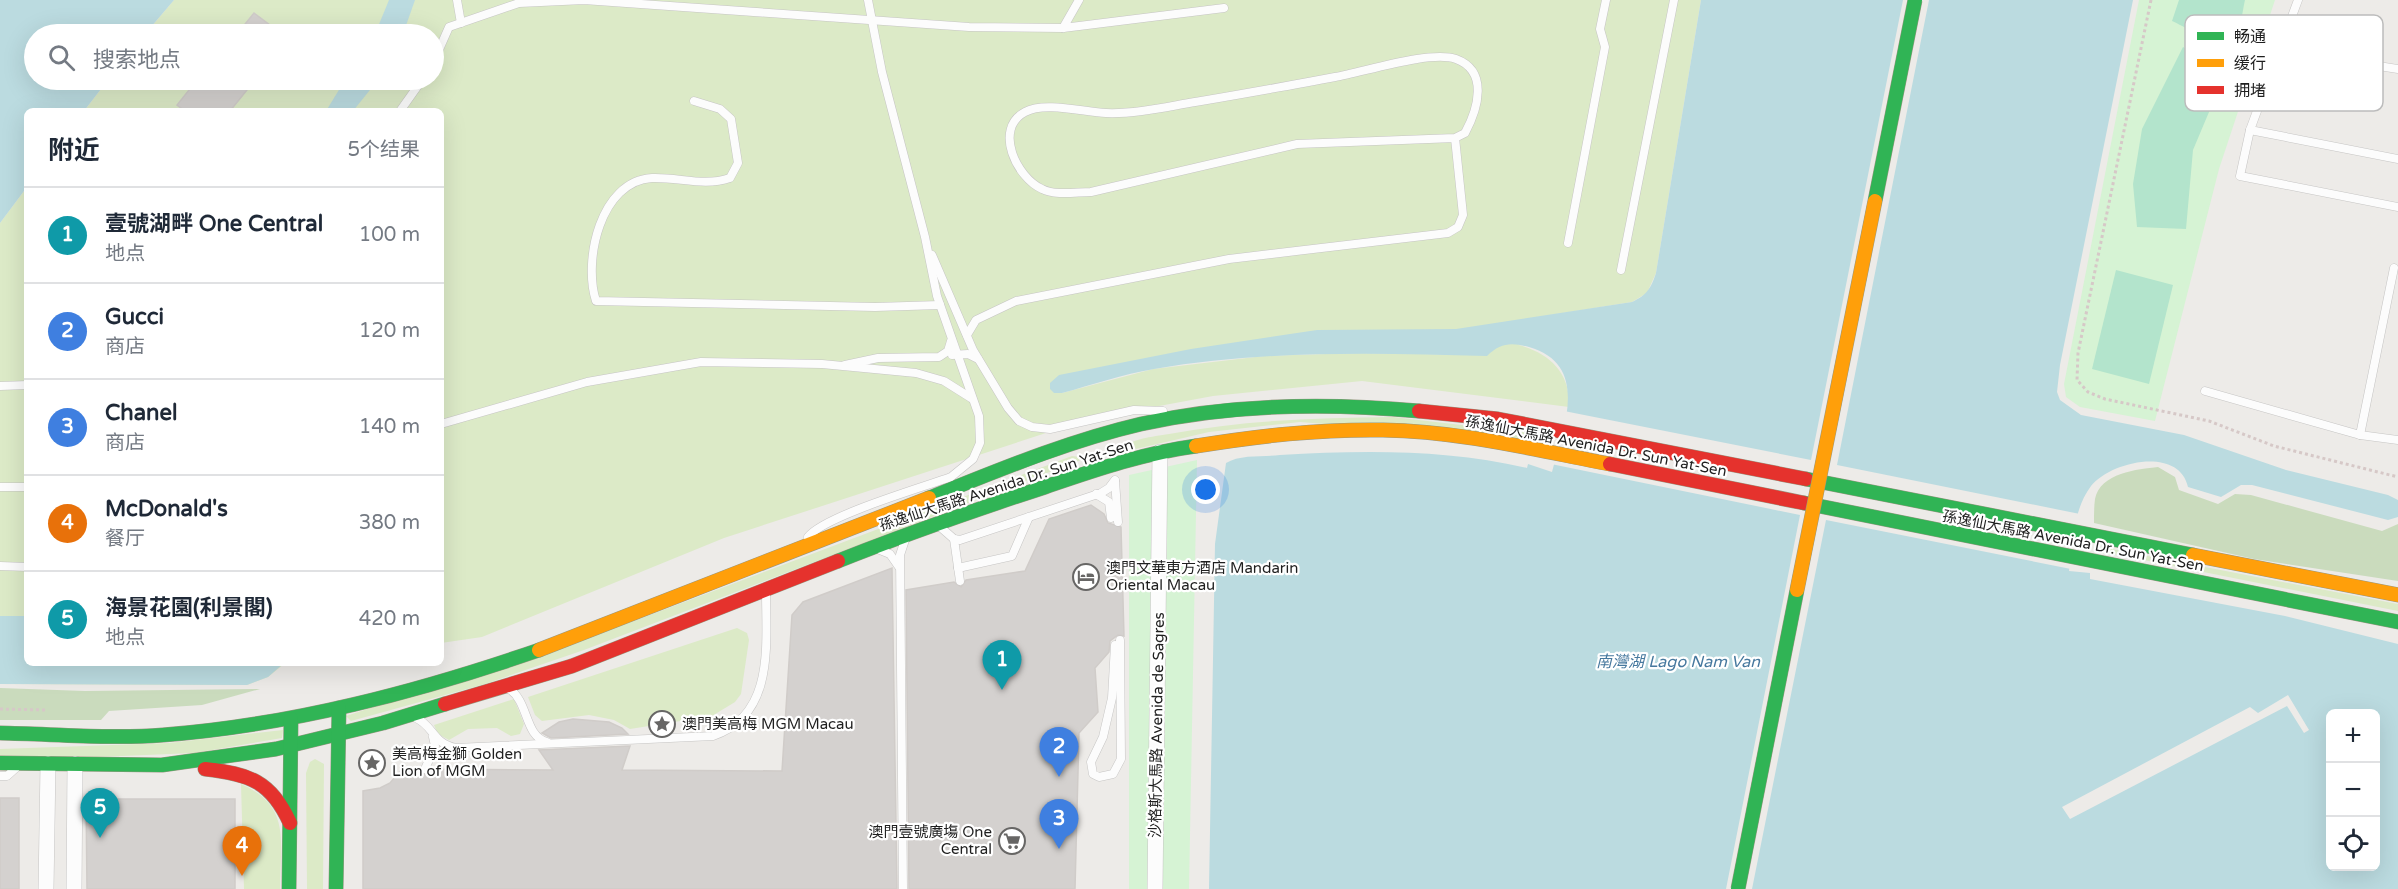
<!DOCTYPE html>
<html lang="zh">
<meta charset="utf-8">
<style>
body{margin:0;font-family:"Varela Round","Noto Sans SC",sans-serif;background:#f6f6f7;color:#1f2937}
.controls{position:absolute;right:18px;bottom:18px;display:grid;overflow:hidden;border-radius:9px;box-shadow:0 6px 24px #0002}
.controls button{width:54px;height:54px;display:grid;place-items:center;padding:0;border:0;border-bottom:2px solid #e0e1e3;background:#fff;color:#1f2937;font:30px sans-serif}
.you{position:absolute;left:1206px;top:490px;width:21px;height:21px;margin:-15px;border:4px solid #fff;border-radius:50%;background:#1a73e8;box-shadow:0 0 0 9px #1a73e833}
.badge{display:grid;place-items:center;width:39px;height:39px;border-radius:50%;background:#d93025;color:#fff;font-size:20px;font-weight:700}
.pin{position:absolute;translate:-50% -50px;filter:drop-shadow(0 2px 3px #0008)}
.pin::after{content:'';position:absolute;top:32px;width:21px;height:18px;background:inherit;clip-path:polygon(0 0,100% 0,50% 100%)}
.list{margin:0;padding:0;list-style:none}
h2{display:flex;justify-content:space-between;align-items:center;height:78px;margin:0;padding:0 24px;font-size:26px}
h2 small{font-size:20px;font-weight:400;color:#747a83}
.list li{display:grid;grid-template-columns:39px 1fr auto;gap:18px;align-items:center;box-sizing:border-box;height:96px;padding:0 24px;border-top:2px solid #e0e1e3}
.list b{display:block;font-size:22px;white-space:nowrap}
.list p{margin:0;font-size:20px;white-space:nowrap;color:#747a83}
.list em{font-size:20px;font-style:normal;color:#747a83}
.icon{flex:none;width:33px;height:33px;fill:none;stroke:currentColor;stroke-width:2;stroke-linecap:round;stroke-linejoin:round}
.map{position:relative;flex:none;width:2398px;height:889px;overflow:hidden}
.search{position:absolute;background:#fff;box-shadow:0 6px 24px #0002;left:24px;top:24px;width:420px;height:66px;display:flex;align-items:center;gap:15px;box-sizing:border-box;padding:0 21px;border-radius:33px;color:#747a83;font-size:22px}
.panel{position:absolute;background:#fff;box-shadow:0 6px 24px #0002;left:24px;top:108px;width:420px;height:558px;border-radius:9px}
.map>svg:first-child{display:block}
</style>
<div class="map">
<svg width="2398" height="889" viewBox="0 0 2398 889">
<rect width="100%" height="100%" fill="#edebe8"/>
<g fill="#dceac7" fill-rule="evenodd">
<path d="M174 0H1701L1656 273 1647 293 1632 302 1513 321 1519 345C1549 353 1571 373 1569 407L1362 381 1213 396 1089 419 724 538 482 637 441 643V111H84L108 80H434V34H145ZM1274 337 1487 355 1358 353 1264 356 1153 369 1062 393 1050 386Z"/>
<polygon points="27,187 27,663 292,663 284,664 268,677 247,685 0,684 0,223"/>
<path d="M1393 417 1540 434 1539 441 1300 422 1209 432 1123 452 1118 451C1131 438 1152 437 1169 434 1244 420 1317 418 1393 417Z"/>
<polygon points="1072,456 1080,457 1081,460 584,650 485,684 351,721 346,716 634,621"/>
<polygon points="2101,547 2398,604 2398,611 2099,551"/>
<polygon points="737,628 747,633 749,640 741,694 735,702 712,716 630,729 614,720 589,715 542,721 535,715 528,697"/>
<polygon points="514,699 524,724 520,734 511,736 497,728 468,729 449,740 438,734 434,725"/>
<polygon points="283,730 282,738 195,753 0,761 0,749 169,743"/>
<polygon points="315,759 324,764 323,889 307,889 306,773 310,762"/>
<path d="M241 784C292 806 280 842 280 889H244Z"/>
</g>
<g fill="#cadbbd">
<path d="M2158 467 2175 477 2179 490 2218 504 2235 494 2251 495 2382 531 2398 524V581L2254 559 2094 523C2094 515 2094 506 2095 499 2100 473 2138 469 2158 467Z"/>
<polygon points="0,688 85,691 260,689 202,705 109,711 101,720 0,720"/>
</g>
<g fill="#d6f3d4">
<polygon points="2139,0 2275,0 2219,169 2155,421 2080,407 2066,397 2064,384"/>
<polygon points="1197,460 1189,889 1129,889 1129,475"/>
</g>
<g fill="#b3e4cc">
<path d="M2179 0H2245C2243 8 2242 21 2238 28 2223 52 2190 29 2172 21Z"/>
<polygon points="2183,47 2225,74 2193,150 2186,229 2137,227 2133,184 2142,129"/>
<polygon points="2116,270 2173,285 2149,384 2092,369"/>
</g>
<g fill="#bbdbe0" fill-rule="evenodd">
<polygon points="0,0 174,0 145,34 34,34 34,80 108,80 84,111 27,111 27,187 0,223"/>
<polygon points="389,0 415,0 403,34 375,34"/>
<path d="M1701 0H2133L2060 365 2057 392 2060 400 2081 415 2184 435 2286 470 2388 495 2398 500V517L2388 520 2252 485H2241L2221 497 2188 487C2179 446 2111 461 2091 486 2073 510 2073 542 2069 571L2090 573V579L2285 616 2398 644V889H1209L1215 544 1226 463C1240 454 1264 457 1280 455 1363 450 1446 449 1527 468L1528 464 1552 472C1563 429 1591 365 1529 347 1511 342 1500 343 1487 356 1375 353 1265 350 1154 369 1123 374 1092 385 1062 393H1054L1050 389V383L1059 375 1191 349 1317 330 1456 329 1632 302C1647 295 1651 288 1656 273ZM2330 714H2376V866H2330Z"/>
<polygon points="345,80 378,80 353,111 326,111"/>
<polygon points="0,616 27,616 27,663 284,663 268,677 247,685 0,684"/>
</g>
<g fill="#edebe8">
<polygon points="1903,0 1929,0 1837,465 2080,514 2073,568 2081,571 1826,520 1752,889 1726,889 1800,515 1551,464 1564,411 1811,460"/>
<polygon points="2288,695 2309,730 2304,733 2287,706 2070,819 2062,807 2250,707 2258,713"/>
</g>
<g fill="#d4d1cf" stroke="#d0ccc9" stroke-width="1.5">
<polygon points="254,13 282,34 237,34"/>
<polygon points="197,80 255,80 230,111 185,111 177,105"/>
<polygon points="1091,505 1104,514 1108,523 1121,527 1124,636 1118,635 1110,641 1109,652 1095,668 1098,712 1079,733 1075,889 909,889 906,590 954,582 961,587 966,580 1025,571 1049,519"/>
<polygon points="892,568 897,889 363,889 363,791 380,788 390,783 402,769 419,769 425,775 431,769 553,770 539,750 630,746 622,770 782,771 792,615 803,602"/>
<polygon points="573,719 609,722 622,728 628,734 551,738 542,733 559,722"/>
<rect x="0" y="798" width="19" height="91"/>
<polygon points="86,799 235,799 235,889 87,889"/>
</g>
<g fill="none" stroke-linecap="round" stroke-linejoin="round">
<defs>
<g id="lane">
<polyline points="457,0 461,23"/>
<polyline points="2298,0 2250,130 2398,159"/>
<polyline points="1063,28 1079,0"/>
<polyline points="2277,50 2398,69"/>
<polyline points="434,61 449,27 519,3 584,0 969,27 1063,28 1224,8"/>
<path d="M694 101 720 109 731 119 738 163 730 178C704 187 679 177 652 178 600 181 583 261 596 301L875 307 940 305"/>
<polyline points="400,111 422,80"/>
<polyline points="2250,130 2240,176 2398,207"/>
<polyline points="1568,243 1605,47 1600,29 1606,0"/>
<polyline points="932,255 973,350 1008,408 1019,421 1032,427 1050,429 1134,410 1163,411"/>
<polyline points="1621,270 1674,0"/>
<path d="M967 335 976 320 1016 301 1229 259 1448 233 1458 227 1463 215 1455 138 1297 144 1091 192C1076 192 1056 196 1042 189 1017 178 993 129 1025 112 1044 101 1084 112 1106 113 1129 114 1156 109 1178 105 1230 96 1283 87 1335 77 1364 72 1430 50 1456 59 1489 71 1478 109 1465 133L1455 138"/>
<polyline points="952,355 968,354 978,359"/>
<polyline points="845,365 878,358 939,357 948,351 951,341"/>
<polyline points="0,386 27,385"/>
<polyline points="2205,391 2360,435 2398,440"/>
<polyline points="441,424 587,382 701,362 822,364 916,373 944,381 971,398"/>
<polyline points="2360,435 2394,268"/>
<polyline points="1115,481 1118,522"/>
<polyline points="0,487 27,487"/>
<polyline points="1096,494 1109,502 1111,518"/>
<polyline points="938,525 954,539 960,540 1101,493 1109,488 1115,480"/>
<path d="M808 537C824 516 921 488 951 477L973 459 980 443 979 416 937 296 925 237 882 72 868 0"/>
<polyline points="954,539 960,581"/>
<polyline points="880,550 890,554 899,567"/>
<polyline points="0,566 27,567"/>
<polyline points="958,568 1012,556 1029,517"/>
<polyline points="1115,645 1112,698 1103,737 1091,762 1093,774 1099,777 1113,774 1121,759 1120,640"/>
<path d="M509 689C529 701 524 736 547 742"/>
<path d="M416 718C434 726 432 743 456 748L713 736C775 715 766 645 766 591"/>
<polyline points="425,769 435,746 433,737"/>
<polyline points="0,776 7,776 16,768"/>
<polyline points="903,889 900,555 905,540"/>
</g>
<g id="street">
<polyline points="46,889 48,764"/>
<polyline points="74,889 75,764"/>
<polyline points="1155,889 1160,452"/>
</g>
<g id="fast">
<polyline points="1806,479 2193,555"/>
<path d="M929 498C999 470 1068 441 1141 424 1230 404 1328 403 1419 411"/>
<polyline points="1804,503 2398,622"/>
<path d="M838 561C906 534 975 510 1045 487 1095 470 1144 453 1196 446"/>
<path d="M0 733C54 734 110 739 163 735 292 725 417 692 539 650"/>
<polyline points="0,763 162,765 276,749 383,723 445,704"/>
<polyline points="289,889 291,719"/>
<polyline points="336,889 339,708"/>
</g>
<g id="slow">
<path d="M1196 446C1259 436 1318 429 1383 430 1459 431 1536 450 1610 464"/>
<polyline points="2193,555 2398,595"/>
<polyline points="539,650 929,498"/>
</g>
<g id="jam">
<polyline points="1419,411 1498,419 1806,479"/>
<polyline points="1610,464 1804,503"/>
<polyline points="445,704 572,666 838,561"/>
<path d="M205 769C249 774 271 781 290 823"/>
</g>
</defs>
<use href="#lane" stroke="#c6c5c4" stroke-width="9"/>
<use href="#street" stroke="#c6c5c4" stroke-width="16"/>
<use href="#fast" stroke="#979780" stroke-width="15"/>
<use href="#slow" stroke="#979780" stroke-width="15"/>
<use href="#jam" stroke="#979780" stroke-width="15"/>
<g stroke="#d6c8c7" stroke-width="3" stroke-dasharray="3 3" stroke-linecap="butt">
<polyline points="2151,0 2078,353 2077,380 2088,392 2105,399 2209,421 2274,446 2398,477"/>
<polyline points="0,709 45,710"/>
</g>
<use href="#lane" stroke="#fcfcfc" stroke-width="8"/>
<use href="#street" stroke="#fcfcfc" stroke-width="15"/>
<use href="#fast" stroke="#30b455" stroke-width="14"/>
<use href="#slow" stroke="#ff9f0a" stroke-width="14"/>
<use href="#jam" stroke="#e5322d" stroke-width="14"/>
<defs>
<g id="fast-bridge">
<polyline points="1875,201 1915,0"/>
<polyline points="1738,889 1797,590"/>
</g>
<polyline id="slow-bridge" points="1797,590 1875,201"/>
</defs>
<use href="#fast-bridge" stroke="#979780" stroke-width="15" stroke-linecap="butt"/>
<use href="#slow-bridge" stroke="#979780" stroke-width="15" stroke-linecap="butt"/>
<use href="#fast-bridge" stroke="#30b455" stroke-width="14"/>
<use href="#slow-bridge" stroke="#ff9f0a" stroke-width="14"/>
</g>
<defs>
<symbol id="hotel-ring" viewBox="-11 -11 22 22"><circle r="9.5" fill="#fff" stroke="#676665" stroke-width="1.5"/><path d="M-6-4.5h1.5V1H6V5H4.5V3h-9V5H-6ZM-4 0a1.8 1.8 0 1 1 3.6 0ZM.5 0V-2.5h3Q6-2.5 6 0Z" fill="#676665"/></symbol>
<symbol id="sight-ring" viewBox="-11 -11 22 22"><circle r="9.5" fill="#fff" stroke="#676665" stroke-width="1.5"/><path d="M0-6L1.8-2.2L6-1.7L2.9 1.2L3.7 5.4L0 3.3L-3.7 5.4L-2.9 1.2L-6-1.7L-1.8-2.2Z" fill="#676665"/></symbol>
<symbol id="supermarket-ring" viewBox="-11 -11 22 22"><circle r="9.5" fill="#fff" stroke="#676665" stroke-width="1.5"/><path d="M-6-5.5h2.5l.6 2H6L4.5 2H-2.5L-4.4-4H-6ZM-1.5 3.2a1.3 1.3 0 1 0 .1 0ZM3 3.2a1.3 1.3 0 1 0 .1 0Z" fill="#676665"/></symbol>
</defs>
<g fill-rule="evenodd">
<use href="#hotel-ring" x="1071" y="562" width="30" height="30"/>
<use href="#sight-ring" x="647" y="709" width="30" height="30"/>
<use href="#sight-ring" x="357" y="748" width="30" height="30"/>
<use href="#supermarket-ring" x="997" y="826" width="30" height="30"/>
</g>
<g text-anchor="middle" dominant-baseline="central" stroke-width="4.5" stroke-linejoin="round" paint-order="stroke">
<g font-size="15" fill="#1f1f1f" stroke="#fff">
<text transform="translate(1596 446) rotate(11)">孫逸仙大馬路 Avenida Dr. Sun Yat-Sen</text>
<text transform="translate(1006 485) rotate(-18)">孫逸仙大馬路 Avenida Dr. Sun Yat-Sen</text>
<text transform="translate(2073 541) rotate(11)">孫逸仙大馬路 Avenida Dr. Sun Yat-Sen</text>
<text transform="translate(1157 725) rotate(-89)">沙格斯大馬路 Avenida de Sagres</text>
</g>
<g font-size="15" fill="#1f1f1f" stroke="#fff" text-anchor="start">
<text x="1106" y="568">澳門文華東方酒店 Mandarin<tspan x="1106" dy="17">Oriental Macau</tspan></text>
<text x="682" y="724">澳門美高梅 MGM Macau</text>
<text x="392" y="754">美高梅金獅 Golden<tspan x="392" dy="17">Lion of MGM</tspan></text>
<text x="992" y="832" text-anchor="end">澳門壹號廣塲 One<tspan x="992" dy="17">Central</tspan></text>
</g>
<g font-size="16" font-style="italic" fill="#46789e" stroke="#fff">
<text x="1678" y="662">南灣湖 Lago Nam Van</text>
</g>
</g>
<rect x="2185" y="15" width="198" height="96" rx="9" fill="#fff" stroke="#bcbcbc" stroke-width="1.5"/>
<rect x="2197" y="32" width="27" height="8" fill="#30b455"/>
<rect x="2197" y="59" width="27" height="8" fill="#ff9f0a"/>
<rect x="2197" y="86" width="27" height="8" fill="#e5322d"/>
<g font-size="16" fill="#1f1f1f">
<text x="2234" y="42">畅通</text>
<text x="2234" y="69">缓行</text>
<text x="2234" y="96">拥堵</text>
</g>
</svg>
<div class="controls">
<button>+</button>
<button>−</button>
<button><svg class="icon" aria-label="locate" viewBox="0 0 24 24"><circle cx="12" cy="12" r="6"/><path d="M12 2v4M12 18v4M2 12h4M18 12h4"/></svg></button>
</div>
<div class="you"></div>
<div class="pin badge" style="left:1002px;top:690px;background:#0f9aa8">1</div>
<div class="pin badge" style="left:1059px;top:777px;background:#3f7fe0">2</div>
<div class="pin badge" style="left:1059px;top:849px;background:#3f7fe0">3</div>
<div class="pin badge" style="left:242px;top:876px;background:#e8710a">4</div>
<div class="pin badge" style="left:100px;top:838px;background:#0f9aa8">5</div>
<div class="search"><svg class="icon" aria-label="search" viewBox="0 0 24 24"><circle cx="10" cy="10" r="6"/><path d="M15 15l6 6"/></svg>搜索地点</div>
<section class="panel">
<h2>附近<small>5个结果</small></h2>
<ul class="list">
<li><span class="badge" style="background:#0f9aa8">1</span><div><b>壹號湖畔 One Central</b><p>地点</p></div><em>100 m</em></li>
<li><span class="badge" style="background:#3f7fe0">2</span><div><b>Gucci</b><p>商店</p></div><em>120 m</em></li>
<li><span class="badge" style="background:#3f7fe0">3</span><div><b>Chanel</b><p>商店</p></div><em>140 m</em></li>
<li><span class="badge" style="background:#e8710a">4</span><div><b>McDonald's</b><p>餐厅</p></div><em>380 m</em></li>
<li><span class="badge" style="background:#0f9aa8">5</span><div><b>海景花園(利景閣)</b><p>地点</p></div><em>420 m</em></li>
</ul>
</section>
</div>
